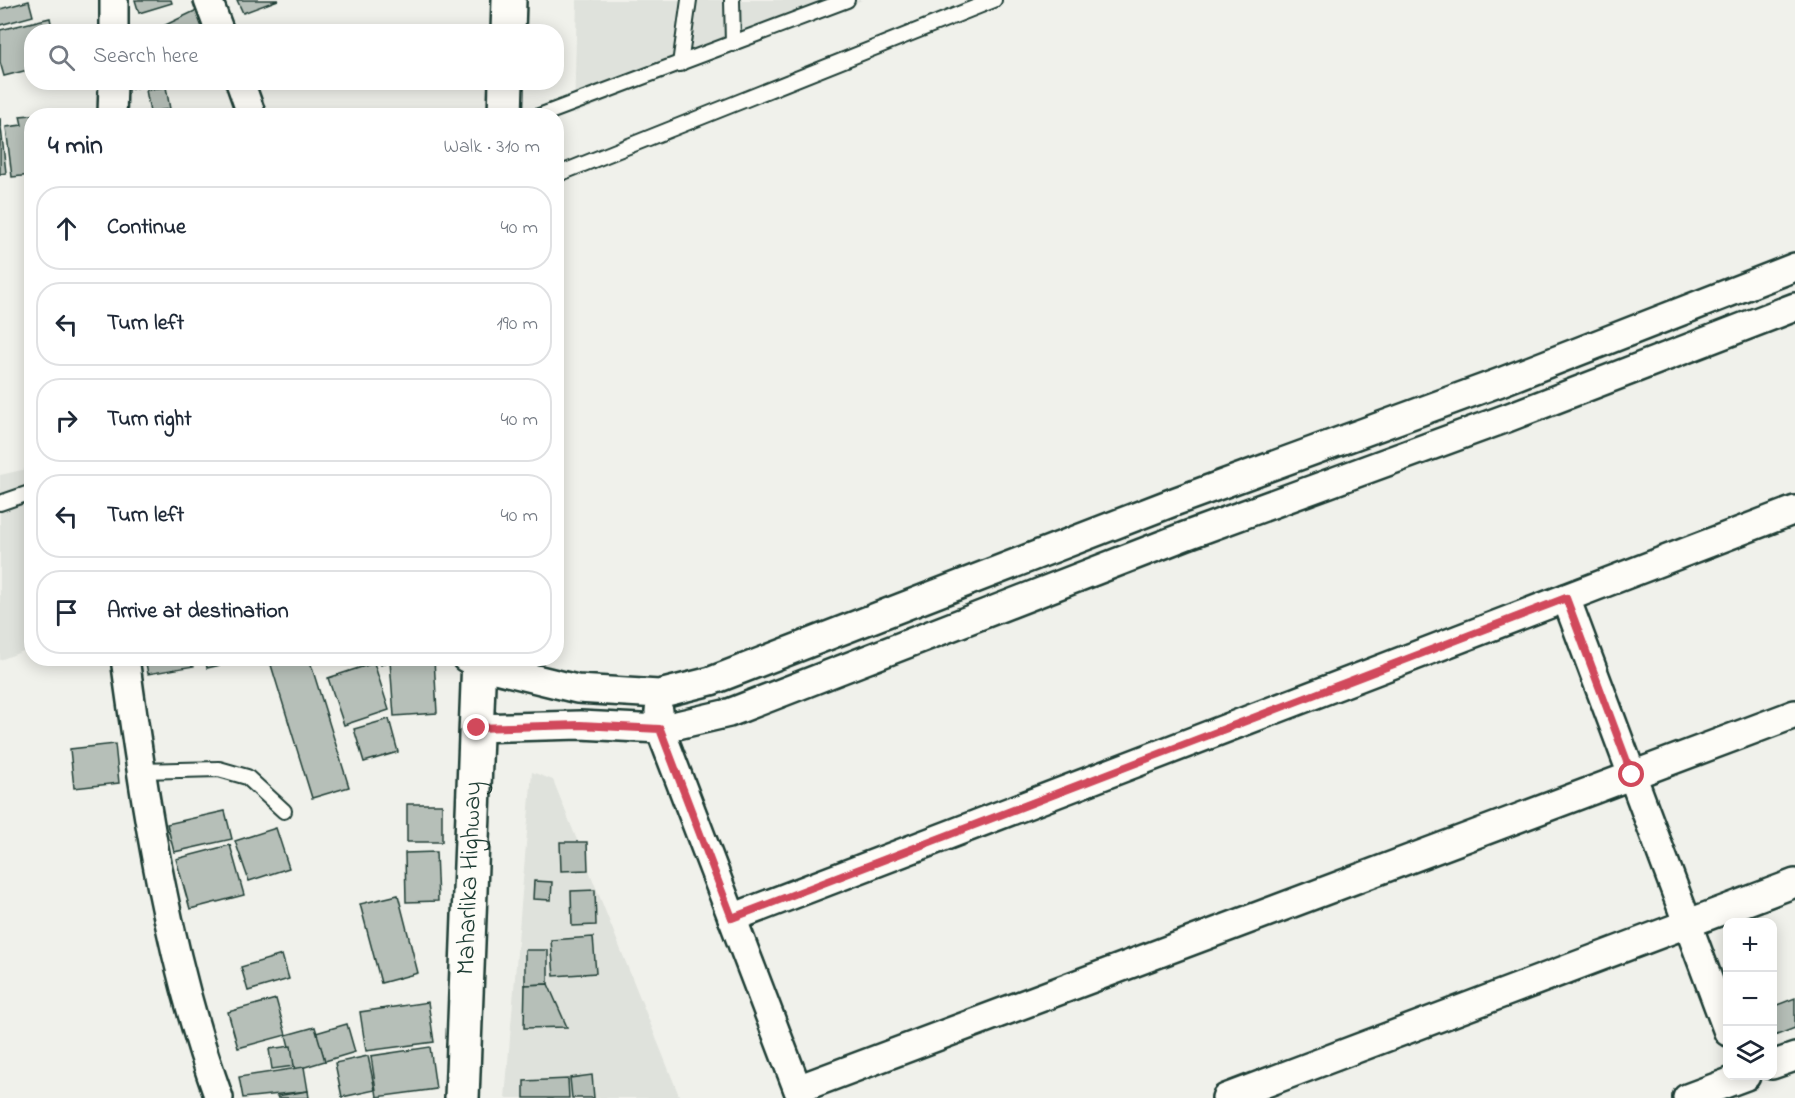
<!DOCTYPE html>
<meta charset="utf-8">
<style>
body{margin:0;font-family:"Indie Flower",sans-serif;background:#f6f6f7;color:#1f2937}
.controls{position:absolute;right:18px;bottom:18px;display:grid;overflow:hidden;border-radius:12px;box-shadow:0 3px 15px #0003}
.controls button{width:54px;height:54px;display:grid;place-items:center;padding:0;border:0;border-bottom:2px solid #e0e1e3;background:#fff;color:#1f2937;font:30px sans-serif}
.stop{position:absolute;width:18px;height:18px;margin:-14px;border:4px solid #d1495b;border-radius:50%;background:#fff}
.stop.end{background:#d1495b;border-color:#fff;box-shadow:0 2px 6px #0008}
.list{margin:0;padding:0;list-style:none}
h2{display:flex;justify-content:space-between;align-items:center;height:78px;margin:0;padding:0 24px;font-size:26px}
h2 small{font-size:20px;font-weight:400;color:#747a83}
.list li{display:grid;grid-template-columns:39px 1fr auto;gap:18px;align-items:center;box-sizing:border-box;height:84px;margin:0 12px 12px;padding:0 12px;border:2px solid #e0e1e3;border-radius:24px}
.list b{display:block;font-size:22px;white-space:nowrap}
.list em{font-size:20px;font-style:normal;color:#747a83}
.icon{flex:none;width:33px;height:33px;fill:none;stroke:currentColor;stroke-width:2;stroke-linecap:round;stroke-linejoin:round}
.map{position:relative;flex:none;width:1795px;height:1098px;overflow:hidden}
.search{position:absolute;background:#fff;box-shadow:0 3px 15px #0003;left:24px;top:24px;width:540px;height:66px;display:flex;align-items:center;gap:15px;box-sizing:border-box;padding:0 21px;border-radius:24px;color:#747a83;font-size:22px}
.panel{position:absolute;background:#fff;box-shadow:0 3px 15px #0003;left:24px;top:108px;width:540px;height:558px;border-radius:24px}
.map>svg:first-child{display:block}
</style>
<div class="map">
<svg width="1795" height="1098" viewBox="0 0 1795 1098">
<rect width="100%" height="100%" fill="#f0f1eb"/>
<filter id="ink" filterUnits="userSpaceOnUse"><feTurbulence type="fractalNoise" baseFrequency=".0167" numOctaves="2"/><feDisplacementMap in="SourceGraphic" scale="12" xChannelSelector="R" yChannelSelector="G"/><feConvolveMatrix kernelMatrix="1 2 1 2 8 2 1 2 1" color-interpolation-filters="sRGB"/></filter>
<g filter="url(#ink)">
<g fill="#dfe2dc">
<polygon points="577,0 862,0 574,114"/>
<polygon points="31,468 31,648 0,660 0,475"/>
<polygon points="532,772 553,780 680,1098 505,1098"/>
</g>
<g fill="#b6bfb8" stroke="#1f3d34" stroke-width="1.5">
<polygon points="135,0 171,0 172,3 139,13"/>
<polygon points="237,0 278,0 243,13"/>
<polygon points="29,1 33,16 0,25 0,9"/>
<polygon points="203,7 212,28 205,32 151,32"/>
<polygon points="50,18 53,32 32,32 32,69 4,76 0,62 0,30"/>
<polygon points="84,28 84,32 59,32"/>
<polygon points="121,82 155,82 156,85 121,90"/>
<polygon points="166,87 170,109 150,112 146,90"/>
<polygon points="54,113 55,116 32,116 32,175 12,177 6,127 22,125 20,116"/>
<polygon points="0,118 6,173 0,174"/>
<polygon points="145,658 193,658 194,666 148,674"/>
<polygon points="205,658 251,658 207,668"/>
<polygon points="294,658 309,658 349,787 312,798 271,665"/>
<polygon points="378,658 395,658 381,665"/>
<polygon points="434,659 437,713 394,716 390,661"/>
<polygon points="374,663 389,710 344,725 328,678"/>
<polygon points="389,719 398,752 364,762 354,729"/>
<polygon points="115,744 119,783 74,788 70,749"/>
<rect x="407" y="804" width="35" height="38"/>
<polygon points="225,811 232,839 174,852 167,824"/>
<polygon points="276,828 289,868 249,881 235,841"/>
<polygon points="560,842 587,842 588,870 561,871"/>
<polygon points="230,845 244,895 190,909 176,859"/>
<polygon points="436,852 438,901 406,902 405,853"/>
<polygon points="534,881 552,882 551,900 533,899"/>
<polygon points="595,890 596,925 572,926 571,891"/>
<polygon points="398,895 418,973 381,983 360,904"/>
<polygon points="593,937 596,973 554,976 551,940"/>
<polygon points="525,950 548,950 548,984 525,985"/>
<polygon points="282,955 289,979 248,991 241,967"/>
<polygon points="548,984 567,1027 524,1028 525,985"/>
<polygon points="1795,998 1795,1028 1772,1037 1772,1007"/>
<polygon points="276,999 286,1035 238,1048 228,1012"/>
<polygon points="428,1002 434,1042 366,1051 360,1012"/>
<polygon points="347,1024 355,1052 325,1061 316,1033"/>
<polygon points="315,1027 325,1061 295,1070 286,1035"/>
<polygon points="291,1046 294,1066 272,1069 269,1049"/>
<polygon points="430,1047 436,1089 377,1097 371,1056"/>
<polygon points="368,1056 375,1090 342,1097 335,1063"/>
<polygon points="304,1067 308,1091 243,1098 239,1077"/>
<polygon points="592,1075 594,1098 572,1098 570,1078"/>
<polygon points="568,1079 569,1098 524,1098 524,1081"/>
<polygon points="308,1091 309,1098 278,1098 277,1096"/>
</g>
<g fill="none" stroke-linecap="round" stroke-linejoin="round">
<defs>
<g id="lane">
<polyline points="732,0 733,44"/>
<polyline points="680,64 689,0"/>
<polyline points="539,116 847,0"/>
<polyline points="556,175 994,0"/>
<polyline points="0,503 32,492"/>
<polyline points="141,771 219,769 247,777 284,811"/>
</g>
<g id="street">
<polyline points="208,0 220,32"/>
<polyline points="114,32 114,0"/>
<polyline points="240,82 252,116"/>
<polyline points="112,116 113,82"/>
<polyline points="1566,598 1728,1032"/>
<path d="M125 658C145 807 168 957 219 1098"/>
<polyline points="466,658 479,665 577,689 659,694 711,681 1171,503 1498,383 1795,267"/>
<polyline points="659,711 660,729 801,1098"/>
<polyline points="477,728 580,725 660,729 729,713 1185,536 1507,418 1795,307"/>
<polyline points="732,918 1795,510"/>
<polyline points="1772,1065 1795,1057"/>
<polyline points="798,1089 1795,714"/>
<polyline points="1226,1098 1795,883"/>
<polyline points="1687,1098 1746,1076"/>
</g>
<g id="highway">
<polyline points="508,32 509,0"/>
<polyline points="505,116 506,82"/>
<path id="s1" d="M462 1098 479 658"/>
</g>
</defs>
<use href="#lane" stroke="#1f3d34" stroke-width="18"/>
<use href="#street" stroke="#1f3d34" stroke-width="32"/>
<use href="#highway" stroke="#1f3d34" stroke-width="38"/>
<use href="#lane" stroke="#fdfcf7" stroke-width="14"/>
<use href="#street" stroke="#fdfcf7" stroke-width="27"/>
<use href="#highway" stroke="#fdfcf7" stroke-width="33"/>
</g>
</g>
<g fill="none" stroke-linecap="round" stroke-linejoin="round" filter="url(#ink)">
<polyline stroke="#d1495b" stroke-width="8" points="477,728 580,725 660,729 732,918 1566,598 1632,775"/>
</g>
<g text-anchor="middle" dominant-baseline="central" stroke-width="5" stroke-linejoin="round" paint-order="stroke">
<g font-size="26" fill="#1f3d34" stroke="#fdfcf7">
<text stroke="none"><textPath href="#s1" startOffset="220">Maharlika Highway</textPath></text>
</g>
</g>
</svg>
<div class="controls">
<button>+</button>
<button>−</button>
<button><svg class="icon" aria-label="layers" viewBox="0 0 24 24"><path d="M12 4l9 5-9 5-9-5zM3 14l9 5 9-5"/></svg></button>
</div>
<div class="stop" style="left:1632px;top:775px"></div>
<div class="stop end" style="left:477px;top:728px"></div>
<div class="search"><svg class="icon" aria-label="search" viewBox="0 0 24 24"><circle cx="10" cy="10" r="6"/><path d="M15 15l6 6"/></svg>Search here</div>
<section class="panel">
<h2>4 min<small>Walk · 310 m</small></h2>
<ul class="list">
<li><svg class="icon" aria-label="ahead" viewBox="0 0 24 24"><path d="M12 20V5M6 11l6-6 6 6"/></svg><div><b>Continue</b></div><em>40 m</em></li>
<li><svg class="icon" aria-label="left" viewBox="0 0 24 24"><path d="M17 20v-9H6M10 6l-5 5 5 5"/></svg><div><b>Turn left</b></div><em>190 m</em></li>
<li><svg class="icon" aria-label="right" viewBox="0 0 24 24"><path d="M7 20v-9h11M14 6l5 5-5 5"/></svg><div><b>Turn right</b></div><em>40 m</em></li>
<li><svg class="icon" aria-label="left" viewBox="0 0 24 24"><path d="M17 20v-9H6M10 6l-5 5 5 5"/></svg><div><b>Turn left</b></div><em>40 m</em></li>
<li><svg class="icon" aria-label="arrive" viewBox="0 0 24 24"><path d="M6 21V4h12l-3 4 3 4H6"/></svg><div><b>Arrive at destination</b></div></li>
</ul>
</section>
</div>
